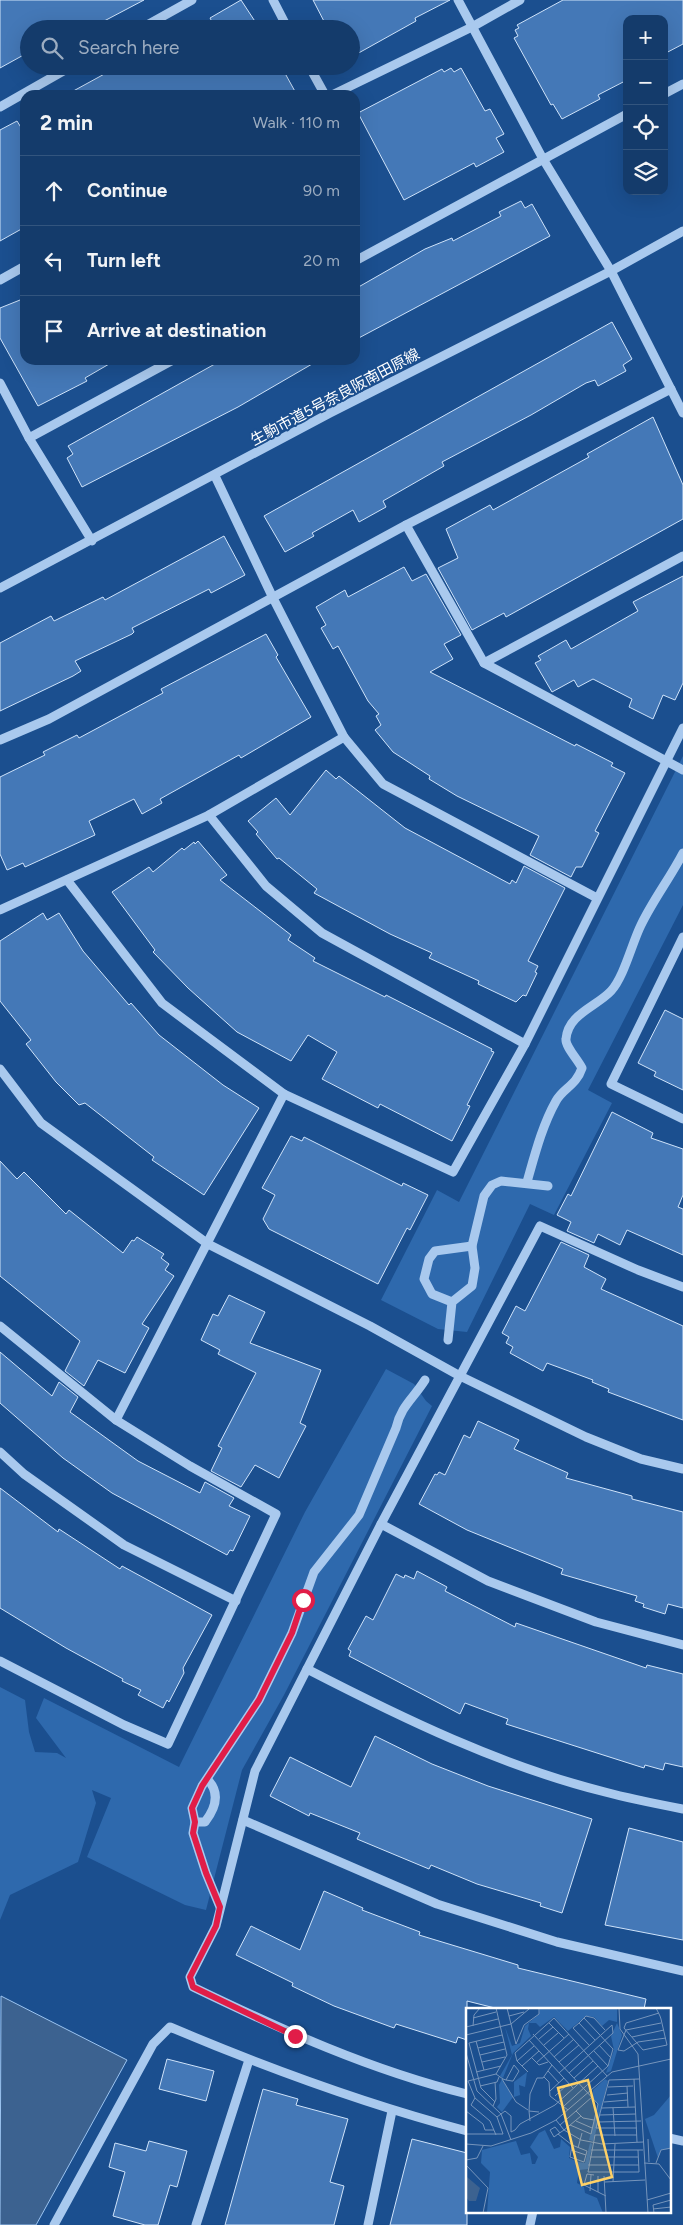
<!DOCTYPE html>
<meta charset="utf-8">
<style>
body{margin:0;font-family:Figtree,"Noto Sans JP",sans-serif;background:#1d4271;color:#f1f3f6}
.controls{position:absolute;right:15px;top:15px;display:grid;overflow:hidden;border-radius:10px;box-shadow:0 5px 20px #0002}
.controls button{width:45px;height:45px;display:grid;place-items:center;padding:0;border:0;border-bottom:1px solid #33557e;background:#143b6b;color:#f1f3f6;font:25px sans-serif}
.stop{position:absolute;width:15px;height:15px;margin:-11px;border:4px solid #e11d48;border-radius:50%;background:#fff}
.stop.end{background:#e11d48;border-color:#fff;box-shadow:0 1px 5px #0008}
.list{margin:0;padding:0;list-style:none}
h2{display:flex;justify-content:space-between;align-items:center;height:65px;margin:0;padding:0 20px;font-size:21px}
h2 small{font-size:16px;font-weight:400;color:#9dadc1}
.list li{display:grid;grid-template-columns:32px 1fr auto;gap:15px;align-items:center;box-sizing:border-box;height:70px;padding:0 20px;border-top:1px solid #33557e}
.list b{display:block;font-size:19px;white-space:nowrap}
.list em{font-size:16px;font-style:normal;color:#9dadc1}
.icon{flex:none;width:28px;height:28px;fill:none;stroke:currentColor;stroke-width:2;stroke-linecap:round;stroke-linejoin:round}
.map{position:relative;flex:none;width:683px;height:2225px;overflow:hidden}
.search{position:absolute;background:#143b6b;box-shadow:0 5px 20px #0002;left:20px;top:20px;width:340px;height:55px;display:flex;align-items:center;gap:12px;box-sizing:border-box;padding:0 18px;border-radius:28px;color:#9dadc1;font-size:19px}
.panel{position:absolute;background:#143b6b;box-shadow:0 5px 20px #0002;left:20px;top:90px;width:340px;height:275px;border-radius:15px}
.map>svg:first-child{display:block}
</style>
<div class="map">
<svg width="683" height="2225" viewBox="0 0 683 2225">
<rect width="100%" height="100%" fill="#1b4f8f"/>
<g fill="#2e69ad">
<polygon points="683,756 683,905 588,1090 612,1103 554,1215 530,1204 467,1332 438,1329 381,1300 437,1190 459,1202"/>
<polygon points="386,1369 414,1384 426,1401 432,1406 284,1695 242,1770 206,1910 185,1905 87,1857 111,1798 92,1790 96,1803 78,1862 10,1895 0,1920 0,1687 25,1700 29,1732 35,1752 57,1753 66,1758 36,1718 44,1698 179,1767 305,1512"/>
</g>
<polygon fill="#3c6290" stroke="#9cc4f0" points="1,1996 127,2060 36,2225 0,2225"/>
<g fill="#4478b7" stroke="#cfe3fa">
<polygon points="0,0 144,0 89,29 29,29 29,52 0,68"/>
<polygon points="241,0 260,29 216,29 210,18"/>
<polygon points="313,0 450,0 415,18 416,21 355,55 355,50 351,53 351,29 328,29"/>
<polygon points="563,0 683,0 683,44 664,54 664,19 627,19 627,80 598,95 600,99 562,119 553,104 551,105 514,38 518,36 515,30 519,28 517,25"/>
<polygon points="119,66 281,66 297,95 66,95"/>
<polygon points="451,68 454,72 461,68 485,111 490,109 504,134 496,138 504,152 476,167 474,163 404,200 358,113 442,69 444,72"/>
<polygon points="17,121 25,134 25,227 0,241 0,130"/>
<polygon points="521,201 525,208 532,204 550,236 355,340 355,289 425,249 452,238 453,241 501,216 499,212"/>
<polygon points="25,298 25,360 116,360 85,378 87,381 38,406 0,338 0,308"/>
<polygon points="612,322 632,359 623,365 626,371 598,386 595,380 586,383 531,415 442,462 444,466 383,501 386,507 359,522 353,510 312,533 314,536 285,552 264,516"/>
<polygon points="222,360 319,360 238,407 82,487 67,458 73,454 68,446"/>
<polygon points="653,417 683,485 683,519 506,617 504,613 472,630 438,568 458,558 446,529 490,505 493,510 589,457 587,454"/>
<polygon points="224,536 245,575 211,593 209,589 132,628 134,632 132,634 75,661 81,671 73,676 0,711 0,643 51,616 54,621 103,597 105,600"/>
<polygon points="404,567 412,581 426,574 461,635 444,644 453,659 430,672 575,746 576,744 613,763 611,766 625,773 595,831 599,833 582,867 576,867 571,877 530,855 539,836 457,796 429,779 430,776 393,752 375,730 381,725 376,716 379,714 368,701 338,646 333,649 321,628 326,625 316,607 345,590 348,597"/>
<polygon points="683,576 683,683 675,700 663,695 653,719 629,707 632,699 593,679 578,687 574,680 552,692 535,663 541,660 538,656 566,640 571,649 638,611 633,602"/>
<polygon points="266,634 278,655 276,657 311,717 241,758 239,755 160,799 162,803 142,814 134,799 89,821 95,835 25,867 23,863 7,870 0,854 0,777 45,755 43,752 77,735 79,738 163,693 161,689"/>
<polygon points="326,770 336,779 339,776 405,828 510,884 512,880 516,883 524,866 565,888 528,961 538,966 535,972 537,973 526,996 523,995 516,1002 478,984 479,981 429,958 432,953 390,934 314,893 317,889 279,858 277,859 256,834 258,832 248,821 276,798 290,815"/>
<polygon points="198,841 227,875 220,880 291,935 288,940 315,958 313,961 385,997 386,995 492,1049 491,1051 494,1052 467,1105 470,1106 452,1141 380,1104 378,1108 322,1079 337,1052 308,1035 291,1061 237,1032 188,988 153,952 155,950 112,892 149,867 153,872 182,848 184,850 194,842 195,844"/>
<polygon points="43,913 47,920 59,913 83,951 129,1005 131,1003 159,1035 223,1085 259,1108 204,1195 152,1160 154,1157 85,1103 79,1105 56,1082 26,1044 31,1040 0,1001 0,941"/>
<polygon points="665,1010 683,1019 683,1090 654,1076 656,1072 638,1063"/>
<polygon points="612,1112 653,1133 651,1138 683,1149 683,1195 678,1207 683,1209 683,1255 627,1230 620,1245 598,1234 594,1243 567,1231 571,1222 557,1215 568,1194 571,1196"/>
<polygon points="291,1136 302,1141 304,1137 402,1186 403,1183 428,1195 410,1230 407,1228 378,1284 275,1232 269,1229 263,1219 275,1195 262,1188"/>
<polygon points="0,1161 17,1179 24,1172 66,1214 69,1210 123,1253 132,1240 134,1241 137,1237 164,1254 161,1258 169,1264 165,1270 174,1276 142,1324 149,1328 125,1373 98,1360 84,1386 65,1371 80,1341 0,1276"/>
<polygon points="561,1242 589,1255 584,1267 606,1279 601,1289 683,1326 683,1420 608,1392 609,1389 592,1382 593,1380 547,1363 543,1371 510,1353 513,1347 506,1343 509,1337 502,1333 516,1306 525,1311"/>
<polygon points="229,1295 265,1312 250,1343 321,1370 300,1423 306,1426 279,1478 255,1465 241,1487 211,1471 222,1448 218,1446 256,1373 218,1354 220,1350 201,1340 213,1314 218,1316"/>
<polygon points="0,1352 52,1396 59,1382 78,1397 70,1412 138,1461 200,1493 205,1482 234,1498 229,1506 250,1516 233,1551 230,1550 227,1555 112,1493 63,1458 0,1403"/>
<polygon points="478,1421 519,1440 514,1449 568,1473 566,1478 632,1496 632,1499 683,1512 683,1608 668,1604 665,1614 643,1607 644,1604 635,1601 637,1596 561,1574 563,1569 467,1530 419,1504 435,1474 437,1475 439,1472 445,1475 464,1435 470,1438"/>
<polygon points="0,1488 58,1532 59,1529 120,1569 122,1566 212,1615 183,1668 184,1673 169,1702 167,1700 163,1708 138,1695 141,1690 122,1681 123,1679 66,1648 0,1608"/>
<polygon points="417,1571 447,1587 445,1591 515,1627 516,1623 646,1668 647,1665 683,1674 683,1767 665,1763 663,1770 645,1765 644,1768 506,1724 508,1719 465,1703 460,1714 349,1656 351,1651 348,1649 366,1616 373,1620 396,1574 404,1578 405,1575 414,1579"/>
<polygon points="375,1736 432,1764 488,1786 592,1819 562,1913 540,1906 541,1903 477,1884 431,1865 429,1869 357,1839 360,1833 310,1813 309,1816 270,1796 290,1757 351,1787"/>
<polygon points="629,1828 683,1842 683,1940 605,1925"/>
<polygon points="324,1891 363,1908 362,1910 420,1932 419,1935 518,1965 518,1968 646,1999 644,2009 499,2009 467,2001 467,2040 458,2037 456,2043 396,2024 394,2028 334,2006 292,1986 293,1983 236,1955 251,1926 300,1950"/>
<polygon points="167,2059 214,2071 206,2101 159,2089"/>
<polygon points="263,2089 298,2099 296,2105 348,2119 330,2182 344,2186 334,2225 225,2225"/>
<polygon points="412,2139 467,2153 467,2225 390,2225"/>
<polygon points="149,2141 187,2151 177,2187 170,2185 158,2225 145,2225 113,2216 125,2172 109,2167 115,2143 146,2151"/>
</g>
<g fill="none" stroke-linecap="round" stroke-linejoin="round">
<g stroke="#a9c9ee" stroke-width="9">
<polyline points="273,0 288,29"/>
<polyline points="458,0 543,159 611,271 683,413"/>
<polyline points="140,29 192,0"/>
<polyline points="309,66 325,95"/>
<polyline points="664,94 683,84"/>
<polyline points="332,95 472,27 520,0"/>
<polyline points="0,107 72,66"/>
<polyline points="355,261 627,114"/>
<polyline points="0,280 25,266"/>
<polyline points="0,383 29,438 92,541"/>
<polyline points="29,438 173,360"/>
<polyline points="215,476 273,598 344,737 383,784 597,898"/>
<polyline points="406,525 484,663 683,770"/>
<polyline points="0,588 330,413 611,271 683,231"/>
<polyline points="484,663 683,556"/>
<polyline points="0,740 49,719 406,525 671,389"/>
<polyline points="209,815 266,886 322,933 525,1044"/>
<polyline points="67,880 162,1003 284,1094 453,1172 525,1044 683,728"/>
<polyline points="0,910 209,815 344,737"/>
<polyline points="683,937 611,1084 683,1119"/>
<polyline points="0,1069 41,1123 208,1244 370,1326 460,1376 586,1437 641,1459 683,1469"/>
<path d="M527 1182C535 1154 542 1126 556 1101 563 1088 576 1086 582 1068 578 1060 565 1046 566 1039 568 1014 596 1007 611 991 624 977 632 943 641 925 653 900 670 878 683 853"/>
<polyline points="452,1302 432,1294 424,1279 429,1259 435,1251 472,1246"/>
<polyline points="0,1326 116,1420 190,1466 276,1514 168,1744 124,1725 0,1661"/>
<polyline points="448,1340 452,1302 472,1286 475,1268 472,1246 484,1196 492,1185 501,1181 548,1186"/>
<polyline points="116,1420 284,1094"/>
<polyline points="0,1452 24,1474 124,1545 236,1601"/>
<polyline points="381,1524 488,1581 596,1622 683,1645"/>
<path d="M307 1669C402 1718 501 1766 605 1792 631 1799 657 1804 683 1809"/>
<polyline points="243,1820 437,1904 557,1942 683,1971"/>
<path d="M195 1822H205C215 1809 221 1794 208 1780"/>
<path d="M220 1907 206 1873 193 1833 195 1822 192 1808 202 1786 259 1700 292 1633 314 1572 359 1515 396 1428C401 1406 413 1399 425 1380"/>
<path d="M467 2094C370 2070 282 2030 193 1987L190 1977 216 1926 255 1771 381 1524 540 1226 638 1270 683 1287"/>
<polyline points="669,2138 683,2141"/>
<path d="M54 2225 153 2044 170 2027C267 2068 365 2104 467 2131"/>
<polyline points="196,2225 249,2060"/>
<polyline points="368,2225 392,2111"/>
<polyline points="530,2225 533,2211"/>
</g>
</g>
<g fill="none" stroke-linecap="round" stroke-linejoin="round">
<polyline stroke="#e11d48" stroke-width="6" points="295,2036 193,1987 190,1977 216,1926 220,1907 206,1873 193,1833 195,1822 192,1808 202,1786 259,1700 292,1633 303,1600"/>
</g>
<g text-anchor="middle" dominant-baseline="central" stroke-width="4" stroke-linejoin="round" paint-order="stroke">
<g font-size="15" fill="#fff" stroke="#1b4f8f">
<text transform="translate(335 397) rotate(-28)">生駒市道5号奈良阪南田原線</text>
</g>
</g>
<g transform="translate(466 2008)">
<rect width="205" height="205" fill="#1b4f8f"/>
<path d="M74 0H151V14L143 12 136 18 128 9 120 8 102 23 88 9 74 19 70 15H63L62 21 65 28 47 45 37 70 34 68 46 47 39 19 46 38 54 35 59 18 73 6ZM151 15 156 27 145 63 140 65 148 42 145 28ZM61 64 59 79 53 77 54 87 48 89V74ZM36 71 47 89 36 104 31 99 34 95 33 77ZM139 71 142 73 129 127 127 133 123 132 132 96 127 90V82ZM205 87V141L195 142 192 150 179 111 188 107ZM79 122 88 141 94 139 95 131 104 139 103 150 112 154 119 155 124 135 126 136 122 161 113 162 111 175 118 179 119 185 131 190 137 205H21L24 164 15 155 16 142 50 133 55 147 64 145 66 156H69L72 149 64 139 73 125Z" fill="#2e69ad"/>
<path d="M1 169 14 180 10 193H3L0 189Z" fill="#3c6290"/>
<path fill="none" stroke="#7695bc" stroke-width="1" d="M30 0 41 47 30 66 2 73 9 90 5 97 24 113 30 127M41 0 50 36 58 17 73 6V0M153 0 154 21 172 46 182 205M190 0 194 8 195 11 201 37 177 42 158 20 160 15 193 5M43 8 58 4M7 10 30 4M83 15 98 30M113 15 129 32M195 15 160 22 152 42 158 43 172 34 200 30M7 18 8 7 14 0M0 19 32 11M67 26 132 96 125 126 104 117M0 27 45 16 63 1M166 29 198 22M73 31 87 19M63 32 107 80M10 33 18 62M78 37 92 25M123 37 107 20 113 15 120 8 128 10 139 22M133 37 145 50M12 40 38 34M128 43 142 58M0 45 11 83 35 106 45 132M14 47 39 41M88 49 108 31M66 50 73 57 82 54M51 53 68 38M16 54 39 49M93 54 113 37M70 55 103 26M56 58 73 43M82 63 93 75M10 64 35 58M62 64 51 53 49 45 88 10 141 68M93 65 146 17 147 25 103 65M30 66 37 71 40 72 46 73H47L53 63 48 57 40 72M78 69 83 74 84 88 102 102M108 70 127 53M36 71 50 94 62 102M168 71 171 134M14 78 31 74 33 69M161 78 162 99M142 79 167 78M84 83 98 70M141 87 162 85M89 88 103 75M9 90 31 109M29 94 15 80 3 35 36 27M138 94 162 92M27 98 30 91 29 74M98 98 142 58 147 41 118 10M136 100 169 99M147 100 149 128M0 103 17 116 19 122H28M63 103 64 86 71 70H77L86 57M110 103 117 110 128 112M134 107 170 106M90 112 98 122 115 132 136 136 177 134M64 113 63 103 73 104M110 113 126 120M132 114 175 113M94 117 126 89M171 120H130L143 72 173 71M94 125 89 119 84 122 88 129 92 126 98 122 115 108M0 126H37L31 109 39 103 45 108V124L49 122 54 116 89 97 132 58M92 126 106 137 121 143 118 154 104 149 106 137M171 127H129L122 164H173L172 142M182 131 183 154M0 136 25 138 65 125 90 112 146 64 205 51M112 140 116 125M105 142 120 147M125 142H177M124 149H172M0 152 11 150 17 138M178 155 193 156 205 172M190 155 195 142 205 140M0 157 22 180 17 205M122 157H173M128 167 121 166 118 177 140 188M132 168V184M138 168 140 205M139 174 179 172M147 174 149 136M124 183 125 167M181 192 205 185M187 201 205 199M188 205 187 197 205 192"/>
<path fill="#ffd166" fill-opacity="0.15" stroke="#ffd166" stroke-width="2.5" d="M122 72 146 169 116 177 92 80Z"/>
<rect width="205" height="205" fill="none" stroke="#fff" stroke-width="2.5"/>
</g>
</svg>
<div class="controls">
<button>+</button>
<button>−</button>
<button><svg class="icon" aria-label="locate" viewBox="0 0 24 24"><circle cx="12" cy="12" r="6"/><path d="M12 2v4M12 18v4M2 12h4M18 12h4"/></svg></button>
<button><svg class="icon" aria-label="layers" viewBox="0 0 24 24"><path d="M12 4l9 5-9 5-9-5zM3 14l9 5 9-5"/></svg></button>
</div>
<div class="stop" style="left:303px;top:1600px"></div>
<div class="stop end" style="left:295px;top:2036px"></div>
<div class="search"><svg class="icon" aria-label="search" viewBox="0 0 24 24"><circle cx="10" cy="10" r="6"/><path d="M15 15l6 6"/></svg>Search here</div>
<section class="panel">
<h2>2 min<small>Walk · 110 m</small></h2>
<ul class="list">
<li><svg class="icon" aria-label="ahead" viewBox="0 0 24 24"><path d="M12 20V5M6 11l6-6 6 6"/></svg><div><b>Continue</b></div><em>90 m</em></li>
<li><svg class="icon" aria-label="left" viewBox="0 0 24 24"><path d="M17 20v-9H6M10 6l-5 5 5 5"/></svg><div><b>Turn left</b></div><em>20 m</em></li>
<li><svg class="icon" aria-label="arrive" viewBox="0 0 24 24"><path d="M6 21V4h12l-3 4 3 4H6"/></svg><div><b>Arrive at destination</b></div></li>
</ul>
</section>
</div>
